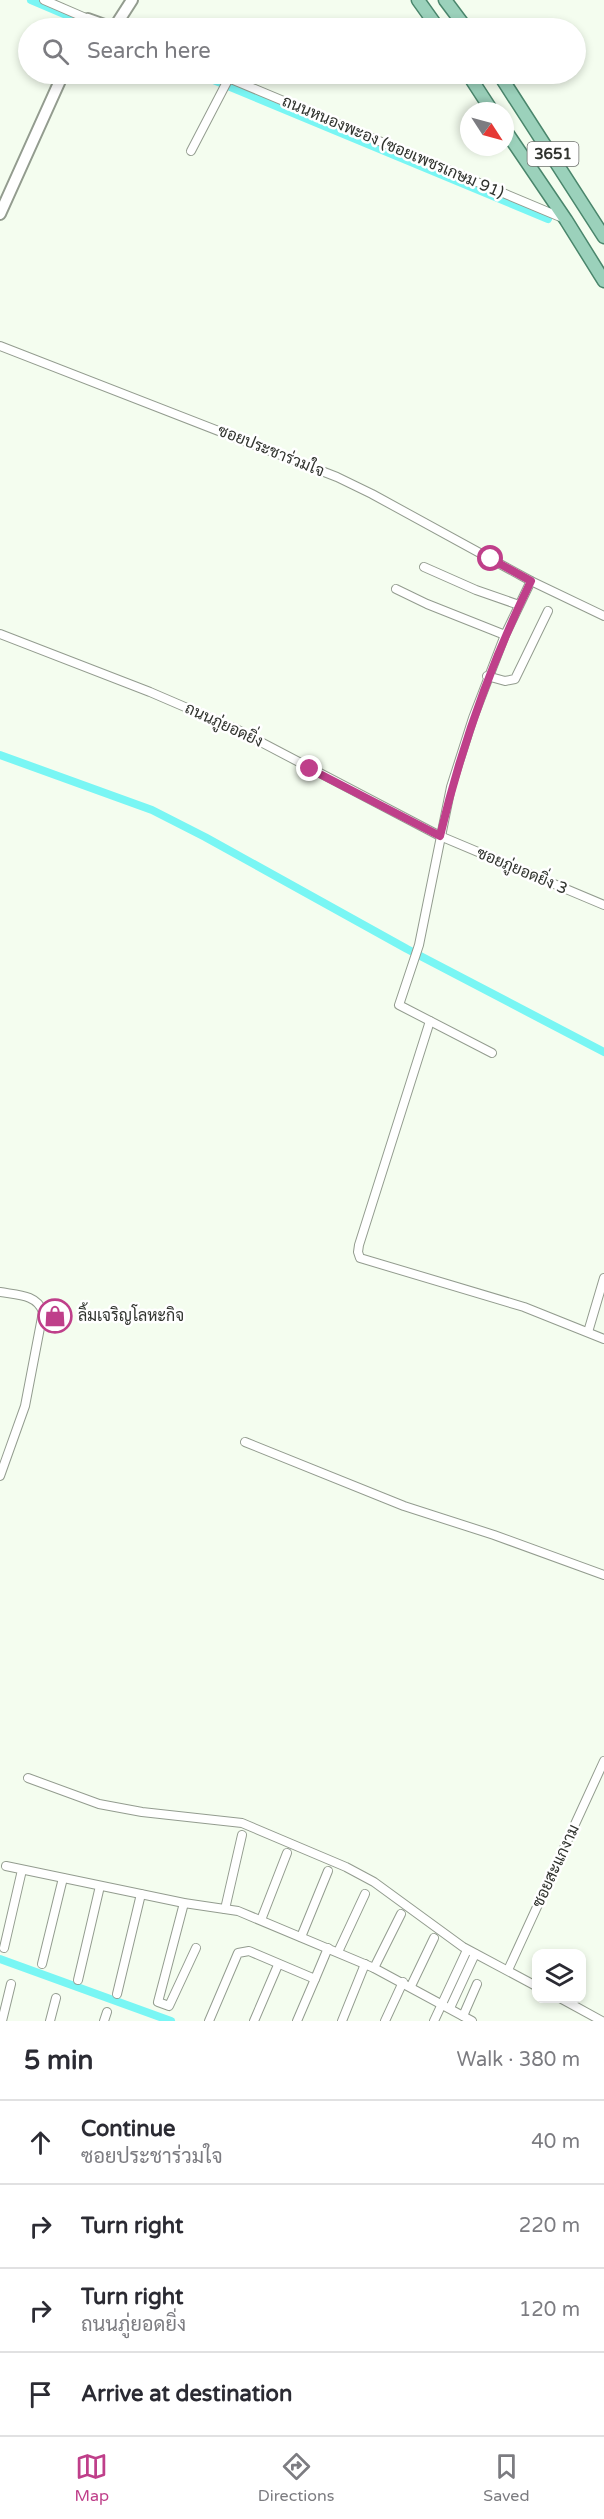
<!DOCTYPE html>
<meta charset="utf-8">
<style>
body{margin:0;font-family:"Varela Round",Sarabun,sans-serif;background:#f2f2f3;color:#2b2b33}
.controls{position:absolute;right:18px;bottom:18px;display:grid;overflow:hidden;border-radius:12px;box-shadow:0 3px 9px #0003}
.controls button{width:54px;height:54px;display:grid;place-items:center;padding:0;border:0;border-bottom:2px solid #e1e1e2;background:#fff;color:#2b2b33;font:30px sans-serif}
.compass{position:absolute;left:460px;top:102px;width:54px;height:54px;border-radius:50%;background:#fff;box-shadow:0 3px 9px #0003;rotate:126deg}
.stop{position:absolute;width:18px;height:18px;margin:-14px;border:4px solid #bf3f8a;border-radius:50%;background:#fff}
.stop.end{background:#bf3f8a;border-color:#fff;box-shadow:0 2px 6px #0008}
.list{margin:0;padding:0;list-style:none}
h2{display:flex;justify-content:space-between;align-items:center;height:78px;margin:0;padding:0 24px;font-size:26px}
h2 small{font-size:20px;font-weight:400;color:#7c7c81}
.list li{display:grid;grid-template-columns:39px 1fr auto;gap:18px;align-items:center;box-sizing:border-box;height:84px;padding:0 24px;border-top:2px solid #e1e1e2}
.list b{display:block;font-size:22px;white-space:nowrap}
.list p{margin:0;font-size:20px;white-space:nowrap;color:#7c7c81}
.list em{font-size:20px;font-style:normal;color:#7c7c81}
.icon{flex:none;width:33px;height:33px;fill:none;stroke:currentColor;stroke-width:2;stroke-linecap:round;stroke-linejoin:round}
.map{position:relative;flex:none;width:604px;height:2021px;overflow:hidden}
.search{position:absolute;background:#fff;box-shadow:0 3px 9px #0003;left:18px;right:18px;top:18px;height:66px;display:flex;align-items:center;gap:15px;box-sizing:border-box;padding:0 21px;border-radius:33px;color:#7c7c81;font-size:22px}
.sheet{height:414px;background:#fff}
nav{display:flex;justify-content:space-around;align-items:center;box-sizing:border-box;height:84px;border-top:2px solid #e1e1e2;background:#fff;font-size:16px;color:#7c7c81}
nav a{display:grid;justify-items:center;gap:3px}
nav .on{color:#bf3f8a}
.map>svg:first-child{display:block}
</style>
<div class="map">
<svg width="604" height="2021" viewBox="0 0 604 2021">
<rect width="100%" height="100%" fill="#f4fdef"/>
<g fill="none" stroke-linecap="round" stroke-linejoin="round">
<g stroke="#79f6f4" stroke-width="8">
<polyline points="31,0 97,28"/>
<polyline points="199,74 548,219"/>
<polyline points="0,755 152,810 205,837 407,949 604,1052"/>
<polyline points="0,1959 171,2021"/>
</g>
<defs>
<g id="street">
<polyline points="44,0 88,19"/>
<polyline points="219,74 565,219"/>
<polyline points="191,151 229,78"/>
<polyline points="0,346 337,477 372,494 531,581 604,616"/>
<polyline points="424,567 476,590 519,605"/>
<polyline points="396,589 427,604 505,635"/>
<polyline points="0,634 150,692 236,729 440,836 604,905"/>
<polyline points="487,676 505,681 515,679 548,611"/>
<polyline points="430,1021 359,1245 358,1252 360,1258 524,1307 604,1339"/>
<polyline points="492,1053 399,1005 419,945 451,787 473,718 505,635 531,581"/>
<path d="M0 1292C16 1295 37 1294 43 1312L25 1406 0 1476"/>
<polyline points="588,1332 604,1278"/>
<polyline points="245,1442 404,1506 494,1535 604,1575"/>
<polyline points="28,1778 99,1804 142,1812 242,1823 346,1867 374,1882 463,1947 536,1986"/>
<polyline points="6,1866 184,1903 238,1911 374,1968 472,2021"/>
<polyline points="184,1903 158,2002 169,2006 196,1948"/>
<polyline points="225,1909 242,1835"/>
<polyline points="261,1920 287,1853"/>
<polyline points="301,1937 328,1871"/>
<polyline points="4,1948 22,1870"/>
<polyline points="338,1952 365,1894"/>
<polyline points="42,1964 63,1878"/>
<polyline points="374,1968 401,1914"/>
<polyline points="508,1970 604,1761"/>
<polyline points="78,1980 100,1886"/>
<polyline points="411,1986 434,1938"/>
<polyline points="117,1994 141,1894"/>
<polyline points="560,1998 602,2021"/>
<polyline points="450,2008 475,1954"/>
<polyline points="463,2016 477,1984"/>
<polyline points="2,2021 11,1984"/>
<polyline points="50,2021 56,1998"/>
<polyline points="104,2021 107,2012"/>
<polyline points="209,2021 238,1953 249,1951 315,1979 328,1948"/>
<polyline points="254,2021 278,1965"/>
<polyline points="297,2021 315,1979"/>
<polyline points="342,2021 365,1964"/>
<polyline points="385,2021 403,1982"/>
<polyline points="434,2021 467,1950"/>
</g>
<g id="secondary">
<polyline points="84,28 88,19 113,28"/>
<polyline points="114,28 132,0"/>
<polyline points="0,214 63,74"/>
</g>
<g id="primary">
<polyline points="418,0 438,28"/>
<polyline points="445,0 466,28"/>
<polyline points="468,74 492,111"/>
<polyline points="499,74 604,237"/>
<polyline points="505,130 566,220 604,281"/>
</g>
</defs>
<use href="#street" stroke="#939c8f" stroke-width="10"/>
<use href="#secondary" stroke="#939c8f" stroke-width="14"/>
<use href="#primary" stroke="#4a866c" stroke-width="15"/>
<use href="#street" stroke="#fff" stroke-width="8"/>
<use href="#secondary" stroke="#fff" stroke-width="10"/>
<use href="#primary" stroke="#9bd1bb" stroke-width="12"/>
</g>
<g fill="none" stroke-linecap="round" stroke-linejoin="round">
<path stroke="#bf3f8a" stroke-width="8" d="M310 769 440 836C461 747 491 663 531 581L491 559"/>
</g>
<defs>
<symbol id="shop-ring" viewBox="-11 -11 22 22"><circle r="9.5" fill="#fff" stroke="#bf3f8a" stroke-width="1.5"/><path d="M-5-2.5h2.3a2.7 3.5 0 0 1 5.4 0H5L5.5 6h-11ZM-1.5-2.5h3a1.5 2.3 0 0 0-3 0Z" fill="#bf3f8a"/></symbol>
</defs>
<g fill-rule="evenodd">
<use href="#shop-ring" x="36" y="1297" width="38" height="38"/>
</g>
<g text-anchor="middle" dominant-baseline="central" stroke-width="5" stroke-linejoin="round" paint-order="stroke">
<rect fill="#fff" stroke="#6e706d" stroke-width="1.5" x="527.5" y="142" width="51" height="24" rx="4.5"/>
<g font-size="15" font-weight="bold" fill="#30332e">
<text x="553" y="154">3651</text>
</g>
<g font-size="16" fill="#30332e" stroke="#fff">
<text transform="translate(393 147) rotate(23)">ถนนหนองพะอง (ซอยเพชรเกษม 91)</text>
<text transform="translate(271 451) rotate(22)">ซอยประชาร่วมใจ</text>
<text transform="translate(224 725) rotate(25)">ถนนภู่ยอดยิ่ง</text>
<text transform="translate(522 871) rotate(23)">ซอยภู่ยอดยิ่ง 3</text>
<text transform="translate(556 1866) rotate(-65)">ซอยสะแกงาม</text>
</g>
<g font-size="16" fill="#30332e" stroke="#fff" text-anchor="start">
<text x="78" y="1316">ลิ้มเจริญโลหะกิจ</text>
</g>
</g>
</svg>
<div class="controls">
<button><svg class="icon" aria-label="layers" viewBox="0 0 24 24"><path d="M12 4l9 5-9 5-9-5zM3 14l9 5 9-5"/></svg></button>
</div>
<svg class="compass" viewBox="-18 -18 36 36"><path d="M0-13l5 13h-10z" fill="#e53935"/><path d="M0 13l5-13h-10z" fill="#7c7c81"/></svg>
<div class="stop" style="left:491px;top:559px"></div>
<div class="stop end" style="left:310px;top:769px"></div>
<div class="search"><svg class="icon" aria-label="search" viewBox="0 0 24 24"><circle cx="10" cy="10" r="6"/><path d="M15 15l6 6"/></svg>Search here</div>
</div>
<section class="sheet">
<h2>5 min<small>Walk · 380 m</small></h2>
<ul class="list">
<li><svg class="icon" aria-label="ahead" viewBox="0 0 24 24"><path d="M12 20V5M6 11l6-6 6 6"/></svg><div><b>Continue</b><p>ซอยประชาร่วมใจ</p></div><em>40 m</em></li>
<li><svg class="icon" aria-label="right" viewBox="0 0 24 24"><path d="M7 20v-9h11M14 6l5 5-5 5"/></svg><div><b>Turn right</b></div><em>220 m</em></li>
<li><svg class="icon" aria-label="right" viewBox="0 0 24 24"><path d="M7 20v-9h11M14 6l5 5-5 5"/></svg><div><b>Turn right</b><p>ถนนภู่ยอดยิ่ง</p></div><em>120 m</em></li>
<li><svg class="icon" aria-label="arrive" viewBox="0 0 24 24"><path d="M6 21V4h12l-3 4 3 4H6"/></svg><div><b>Arrive at destination</b></div></li>
</ul>
</section>
<nav>
<a class="on"><svg class="icon" aria-label="map" viewBox="0 0 24 24"><path d="M3 6l6-2 6 2 6-2v14l-6 2-6-2-6 2zM9 4v14M15 6v14"/></svg>Map</a>
<a><svg class="icon" aria-label="directions" viewBox="0 0 24 24"><path d="M12 3l9 9-9 9-9-9zM9 14v-3h6M13 9l2 2-2 2"/></svg>Directions</a>
<a><svg class="icon" aria-label="saved" viewBox="0 0 24 24"><path d="M7 4h10v16l-5-4-5 4z"/></svg>Saved</a>
</nav>
